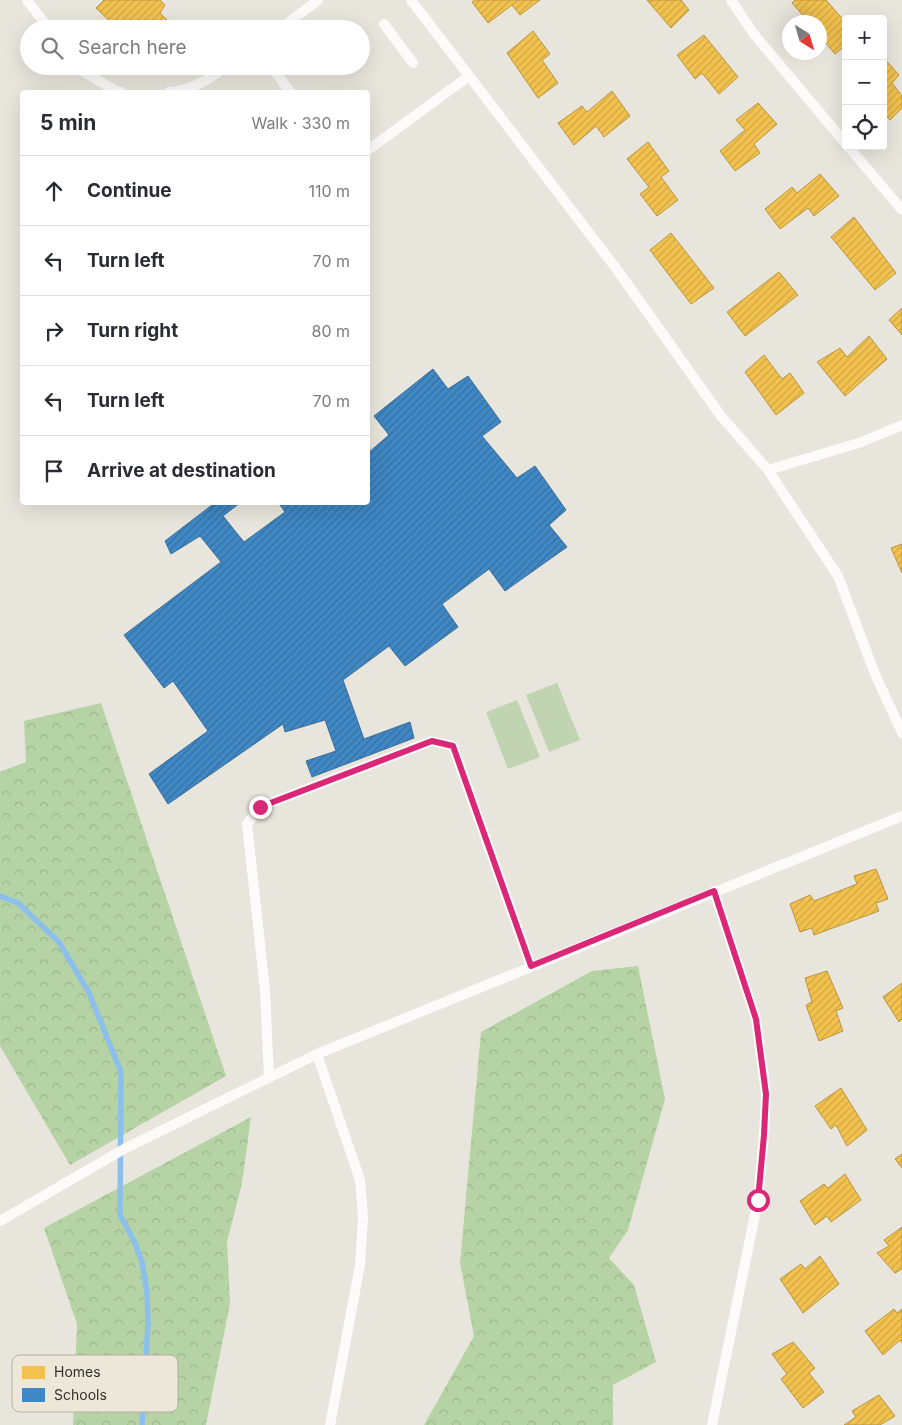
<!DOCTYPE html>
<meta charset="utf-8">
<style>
body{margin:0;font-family:Inter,sans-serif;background:#f2f2f3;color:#2b2b33}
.controls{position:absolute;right:15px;top:15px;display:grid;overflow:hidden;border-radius:5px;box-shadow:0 5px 20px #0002}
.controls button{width:45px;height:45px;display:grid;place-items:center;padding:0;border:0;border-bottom:1px solid #e1e1e2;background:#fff;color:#2b2b33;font:25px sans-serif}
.compass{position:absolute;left:782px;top:15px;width:45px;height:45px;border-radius:50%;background:#fff;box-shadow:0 5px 20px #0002;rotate:143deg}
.stop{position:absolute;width:15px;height:15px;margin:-11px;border:4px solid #db2777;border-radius:50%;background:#fff}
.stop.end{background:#db2777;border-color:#fff;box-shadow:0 1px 5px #0008}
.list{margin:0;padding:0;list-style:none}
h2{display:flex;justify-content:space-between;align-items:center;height:65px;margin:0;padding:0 20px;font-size:21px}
h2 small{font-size:16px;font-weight:400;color:#7c7c81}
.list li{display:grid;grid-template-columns:32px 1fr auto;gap:15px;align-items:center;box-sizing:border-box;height:70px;padding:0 20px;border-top:1px solid #e1e1e2}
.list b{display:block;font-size:19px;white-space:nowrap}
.list em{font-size:16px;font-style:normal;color:#7c7c81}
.icon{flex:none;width:28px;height:28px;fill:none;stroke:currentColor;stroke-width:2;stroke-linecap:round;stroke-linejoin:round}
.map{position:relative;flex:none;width:902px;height:1425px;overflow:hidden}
.search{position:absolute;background:#fff;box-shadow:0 5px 20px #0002;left:20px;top:20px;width:350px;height:55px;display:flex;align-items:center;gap:12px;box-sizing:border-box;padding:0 18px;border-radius:28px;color:#7c7c81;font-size:19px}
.panel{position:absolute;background:#fff;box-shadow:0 5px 20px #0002;left:20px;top:90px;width:350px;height:415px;border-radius:5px}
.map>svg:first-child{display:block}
</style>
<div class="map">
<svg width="902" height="1425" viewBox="0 0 902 1425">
<defs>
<pattern id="forest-crowns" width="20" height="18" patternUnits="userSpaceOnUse" patternTransform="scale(1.25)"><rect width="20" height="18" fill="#b5d3a4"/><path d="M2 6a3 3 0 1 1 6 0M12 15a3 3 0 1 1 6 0" fill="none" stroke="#9cb68d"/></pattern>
<pattern id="homes-hatch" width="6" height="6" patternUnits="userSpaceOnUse" patternTransform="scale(1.25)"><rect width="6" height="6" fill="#f2c14e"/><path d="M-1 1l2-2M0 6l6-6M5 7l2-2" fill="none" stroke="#d0a644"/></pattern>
<pattern id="schools-hatch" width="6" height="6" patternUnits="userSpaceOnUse" patternTransform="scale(1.25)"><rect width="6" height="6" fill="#3f88c5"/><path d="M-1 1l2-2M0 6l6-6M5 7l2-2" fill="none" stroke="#3670a0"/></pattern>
</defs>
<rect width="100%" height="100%" fill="#e8e5dc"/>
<g fill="url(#forest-crowns)">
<polygon points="101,703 226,1076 70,1165 0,1046 0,772 26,762 24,721"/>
<polygon points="638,966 665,1099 628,1230 609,1258 634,1285 656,1362 613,1385 613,1425 424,1425 474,1336 460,1263 481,1032 592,971"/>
<polygon points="251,1117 242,1183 227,1242 230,1303 206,1425 73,1425 77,1324 44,1228"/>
</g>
<g fill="#c0d4b2">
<polygon points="557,683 580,740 549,752 526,695"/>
<polygon points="517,700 540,757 508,769 486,712"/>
</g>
<g fill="url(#homes-hatch)" stroke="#b99644">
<polygon points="104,0 160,0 165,5 160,13 172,25 169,29 118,29 96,8"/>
<polygon points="475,0 540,0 520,15 512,5 488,23 472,2"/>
<polygon points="647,0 681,0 689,10 671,28"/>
<polygon points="795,0 826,0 846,23 846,45 835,54 820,36 820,22 809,22 792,3"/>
<polygon points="533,31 550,54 542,60 558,83 538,98 507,53"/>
<polygon points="704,35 738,77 719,94 702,73 695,79 677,55"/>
<polygon points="883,57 899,75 892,83 902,96 902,108 890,120 883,112"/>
<polygon points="612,91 630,116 604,137 596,126 574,145 558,123 582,106 587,112"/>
<polygon points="758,103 777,124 754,144 760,153 735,171 720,151 745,130 736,120"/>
<polygon points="648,142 669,171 661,177 678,200 657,216 640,194 649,187 627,159"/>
<polygon points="820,174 839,196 814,216 808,208 780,229 765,209 792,187 797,193"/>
<polygon points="854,217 896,273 875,290 831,237"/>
<polygon points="671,233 714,288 691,304 650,250"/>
<polygon points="779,272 798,295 745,336 727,312"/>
<polygon points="902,308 902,335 889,320"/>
<polygon points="869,336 887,359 845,396 817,362 840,348 847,357"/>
<polygon points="764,355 782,379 790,373 804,393 776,415 745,372"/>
<polygon points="902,544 902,573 891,548"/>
<polygon points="876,869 888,899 876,903 879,911 814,935 812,928 800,932 790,904 810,895 814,901 857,884 854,876"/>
<polygon points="827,971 843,1008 836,1011 843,1031 819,1041 806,1005 812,1002 805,978"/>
<polygon points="902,983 902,1019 899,1022 883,997"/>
<polygon points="841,1088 867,1130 847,1146 836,1125 831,1129 815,1106"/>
<polygon points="902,1154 902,1168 895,1159"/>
<polygon points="845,1174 861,1200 831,1222 827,1216 815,1225 800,1201 824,1184 828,1188"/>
<polygon points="902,1227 902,1269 895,1273 877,1253 889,1246 884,1240"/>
<polygon points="820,1256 839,1284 803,1313 780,1279 801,1264 805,1269"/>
<polygon points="894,1309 897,1313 902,1309 902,1343 900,1340 883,1355 865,1331"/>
<polygon points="793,1342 815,1368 809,1373 824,1392 803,1408 781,1379 787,1374 772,1354"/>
<polygon points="879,1395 895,1416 880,1425 844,1425 856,1417 852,1411"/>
</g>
<polygon fill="url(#schools-hatch)" stroke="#3c6e97" points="433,369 448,389 468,376 501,422 482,436 517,478 535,466 566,510 549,525 567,547 505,591 489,569 442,604 458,627 405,666 389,646 343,680 364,739 410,722 414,738 312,777 306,761 336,751 325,720 285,732 283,724 168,804 149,774 208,731 173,681 164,688 124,635 221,562 200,536 171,554 165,541 216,502 241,502 223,516 244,542 285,512 278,502 368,502 368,453 389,435 374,416"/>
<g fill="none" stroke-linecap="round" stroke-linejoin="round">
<polyline stroke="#8cbfeb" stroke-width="5.5" points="0,896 18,903 59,942 89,993 121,1072 120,1215 134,1241 142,1262 147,1293 148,1324 142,1425"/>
<g stroke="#fcfbfa" stroke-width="10">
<polyline points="27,0 49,29"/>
<polyline points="411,0 618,271 721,416 768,470 838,576 875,674 902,733"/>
<polyline points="731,0 753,33 846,144"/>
<polyline points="384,24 413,63"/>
<polyline points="280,29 318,0"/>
<polyline points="79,66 84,72 118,92 121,92"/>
<polyline points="271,66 290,92"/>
<path d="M169 92C191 91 209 79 227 66"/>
<polyline points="848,146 902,210"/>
<polyline points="368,150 469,76"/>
<polyline points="768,470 859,443 902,425"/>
<polyline points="317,1054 360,1180 363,1217 360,1265 330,1425"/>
<polyline points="269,1078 265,990 247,824 260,807 432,741 453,746 531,966"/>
<polyline points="0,1221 124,1149 317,1054 902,816"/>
<polyline points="712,1425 758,1200 764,1135 766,1094 756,1019 714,891"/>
</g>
</g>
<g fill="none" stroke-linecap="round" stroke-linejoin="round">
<polyline stroke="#db2777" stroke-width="6" points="260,807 432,741 453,746 531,966 714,891 756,1019 766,1094 764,1135 758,1200"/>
</g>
<rect x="12" y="1355" width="166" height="57" rx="8" fill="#ece7d8" stroke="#b5b0a4" stroke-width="1"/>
<rect x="22" y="1366" width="23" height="13" fill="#f2c14e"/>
<rect x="22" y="1388" width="23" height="14" fill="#3f88c5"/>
<g font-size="14" fill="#34312c">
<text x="54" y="1377">Homes</text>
<text x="54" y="1400">Schools</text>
</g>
</svg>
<div class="controls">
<button>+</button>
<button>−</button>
<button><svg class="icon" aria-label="locate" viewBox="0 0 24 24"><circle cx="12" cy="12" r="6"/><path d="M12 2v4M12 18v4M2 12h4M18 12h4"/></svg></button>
</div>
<svg class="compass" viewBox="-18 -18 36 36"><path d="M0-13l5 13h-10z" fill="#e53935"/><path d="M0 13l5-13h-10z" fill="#7c7c81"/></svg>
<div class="stop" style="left:758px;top:1200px"></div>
<div class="stop end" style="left:260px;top:807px"></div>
<div class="search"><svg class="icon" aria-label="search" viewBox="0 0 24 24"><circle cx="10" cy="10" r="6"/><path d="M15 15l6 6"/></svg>Search here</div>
<section class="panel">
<h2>5 min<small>Walk · 330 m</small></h2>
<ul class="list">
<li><svg class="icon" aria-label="ahead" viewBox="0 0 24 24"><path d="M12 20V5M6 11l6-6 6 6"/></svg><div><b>Continue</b></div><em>110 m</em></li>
<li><svg class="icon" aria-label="left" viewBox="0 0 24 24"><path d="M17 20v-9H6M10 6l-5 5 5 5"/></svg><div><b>Turn left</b></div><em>70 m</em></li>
<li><svg class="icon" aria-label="right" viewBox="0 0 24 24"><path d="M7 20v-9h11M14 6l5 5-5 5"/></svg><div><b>Turn right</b></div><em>80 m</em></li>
<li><svg class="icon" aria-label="left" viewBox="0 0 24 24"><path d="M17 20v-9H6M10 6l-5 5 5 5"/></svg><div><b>Turn left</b></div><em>70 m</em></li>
<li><svg class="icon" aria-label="arrive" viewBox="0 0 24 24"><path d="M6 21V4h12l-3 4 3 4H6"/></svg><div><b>Arrive at destination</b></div></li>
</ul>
</section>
</div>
